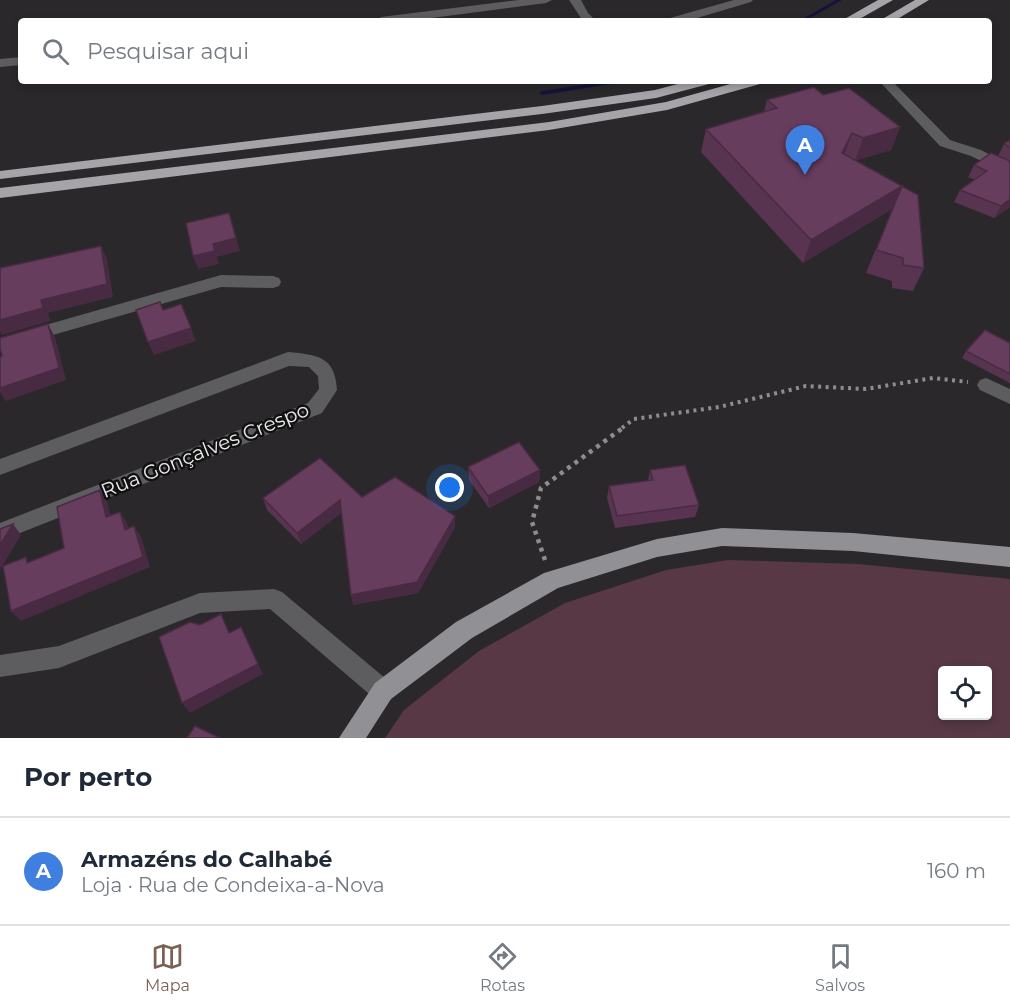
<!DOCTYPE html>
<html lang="pt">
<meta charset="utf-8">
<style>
body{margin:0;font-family:Montserrat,sans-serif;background:#f6f6f7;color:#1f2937}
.controls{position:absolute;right:18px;bottom:18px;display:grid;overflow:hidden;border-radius:6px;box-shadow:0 3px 9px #0003}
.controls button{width:54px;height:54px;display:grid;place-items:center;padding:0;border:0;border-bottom:2px solid #e0e1e3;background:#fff;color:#1f2937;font:30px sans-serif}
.you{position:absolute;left:450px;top:488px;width:21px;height:21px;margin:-15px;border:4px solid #fff;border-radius:50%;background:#1a73e8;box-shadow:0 0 0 9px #1a73e833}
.badge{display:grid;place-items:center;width:39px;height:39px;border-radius:50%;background:#7d6054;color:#fff;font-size:20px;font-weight:700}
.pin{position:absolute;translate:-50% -50px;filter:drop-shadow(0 2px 3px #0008)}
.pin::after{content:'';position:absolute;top:32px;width:21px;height:18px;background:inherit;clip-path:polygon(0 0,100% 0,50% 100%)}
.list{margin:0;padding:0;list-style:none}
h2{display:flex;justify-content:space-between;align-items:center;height:78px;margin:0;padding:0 24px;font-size:26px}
h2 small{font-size:20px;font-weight:400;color:#747a83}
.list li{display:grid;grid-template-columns:39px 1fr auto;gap:18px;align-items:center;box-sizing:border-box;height:108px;padding:0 24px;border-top:2px solid #e0e1e3}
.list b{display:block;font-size:22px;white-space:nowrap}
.list p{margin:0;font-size:20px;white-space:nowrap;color:#747a83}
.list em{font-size:20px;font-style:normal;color:#747a83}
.icon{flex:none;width:33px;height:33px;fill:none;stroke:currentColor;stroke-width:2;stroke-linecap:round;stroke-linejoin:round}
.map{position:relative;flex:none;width:1010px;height:738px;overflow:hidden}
.search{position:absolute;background:#fff;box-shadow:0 3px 9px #0003;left:18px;right:18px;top:18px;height:66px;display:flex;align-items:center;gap:15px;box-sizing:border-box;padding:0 21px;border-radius:6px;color:#747a83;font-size:22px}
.sheet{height:186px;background:#fff}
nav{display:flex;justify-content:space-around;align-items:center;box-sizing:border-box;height:84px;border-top:2px solid #e0e1e3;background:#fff;font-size:16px;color:#747a83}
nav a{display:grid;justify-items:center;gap:3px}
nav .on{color:#7d6054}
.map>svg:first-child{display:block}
</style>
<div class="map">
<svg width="1010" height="738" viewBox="0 0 1010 738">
<rect width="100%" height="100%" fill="#2a282b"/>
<path fill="#583845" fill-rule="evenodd" d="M728 560 858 564 1010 579V738H385L404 710 479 651 565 603 666 570ZM942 670H988V716H942Z"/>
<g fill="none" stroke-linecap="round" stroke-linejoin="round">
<g fill="#14133b" fill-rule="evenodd">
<polygon points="836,0 842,0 805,21 799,21"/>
<polygon points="607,81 620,81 617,83 542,95 539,93 542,91"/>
</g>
<polyline stroke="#8e8c8f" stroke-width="4" stroke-dasharray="3 4.5" stroke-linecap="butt" points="622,428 634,419 719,407 806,386 866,389 933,378 968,382"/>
<polyline stroke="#8e8c8f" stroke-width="4.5" stroke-dasharray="4 5" stroke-linecap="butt" points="545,560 532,522 541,488 624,427"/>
<g fill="#5d5d5f" fill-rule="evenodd">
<polygon points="519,0 552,0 546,3 409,21 375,21 381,17"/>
<polygon points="569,0 581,0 588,13 596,21 583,21"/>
<polygon points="734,0 753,0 751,2 687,21 668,21 670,18"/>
<polygon points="21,57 21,65 0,67 0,59"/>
<polygon points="879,81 892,81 950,140 981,150 1010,165 1010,175 971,156 940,146"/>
<polygon points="221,275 273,276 279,278 281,282 279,286 273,288 221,287 0,350 0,338"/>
<path d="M288 352C318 355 335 356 337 390L322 413 0 541V523L308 403 319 389 318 376 309 367 289 366 0 475V459Z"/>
<polygon points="986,378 1010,389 1010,404 980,390 977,385 980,380"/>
<polygon points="274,589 282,592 391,683 395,691 391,699 383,703 375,699 270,609 200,613 59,668 0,677 0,655 59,646 200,593"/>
</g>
<polygon fill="#919094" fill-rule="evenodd" points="722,528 853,533 1010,547 1010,567 853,551 722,546 657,557 558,588 472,638 391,699 366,738 339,738 375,683 456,622 544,573 657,539"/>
<g fill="#a6a4a9" fill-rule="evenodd">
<polygon points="878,0 893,0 856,21 841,21"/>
<polygon points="915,0 929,0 894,21 879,21"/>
<polygon points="689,81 710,81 709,84 656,98 542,114 0,179 0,171 542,106 655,90"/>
<polygon points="741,81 761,81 760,84 667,110 549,130 0,198 0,188 549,122 666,102"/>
</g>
</g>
<g fill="#593451">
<polygon points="823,95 900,127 891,150 856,160 918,195 924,268 913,291 892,288 892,281 866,273 892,209 803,263 701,152 706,129 764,112 767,100"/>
<polygon points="1010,140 1010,207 994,218 954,202 960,190 975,180 968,177 974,165 998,156 1004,144"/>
<polygon points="1010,343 1010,383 962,358 966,351"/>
<polygon points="468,467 540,470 539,482 489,508 469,480"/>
<polygon points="650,470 699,505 695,517 615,528 607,498 609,486 648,481"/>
<polygon points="362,497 455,527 418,593 353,605 341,513 301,544 267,510 263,498"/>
</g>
<g fill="#482b42">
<polygon points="900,127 891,150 855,161 863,138"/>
<polygon points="852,133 844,156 842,153"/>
<polygon points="902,186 892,209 803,263 811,240"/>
<polygon points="1010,199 1010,207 994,218 1001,206"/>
<polygon points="229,213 240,251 217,257 219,264 198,269 193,256 213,244"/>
<polygon points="101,246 107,259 113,297 48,313 50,321 2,335 0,332 0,320 41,300"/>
<polygon points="48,324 55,337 66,380 6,401 0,392 0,388"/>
<polygon points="191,328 196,341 154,355 148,342"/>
<polygon points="540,470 539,482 489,508 488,496"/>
<polygon points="100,490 107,501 113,528 106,517"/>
<polygon points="340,500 343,511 301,544 297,533"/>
<polygon points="120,512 127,523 132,541 125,530"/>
<polygon points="455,516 455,527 418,593 353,605 351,595"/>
<polygon points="13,524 21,535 0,570 0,545"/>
<polygon points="134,526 141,537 150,567 21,621 11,611"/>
<polygon points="241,627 263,674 190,713 182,703"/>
</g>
<g fill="#673d5e" stroke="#482b42" stroke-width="1.5">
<polygon points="814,87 823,95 849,88 900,127 863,138 852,133 842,153 918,195 924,268 903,265 903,258 876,250 902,186 811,240 706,129 777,108 767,100"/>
<polygon points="1010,140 1010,147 1004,144"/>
<polygon points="991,153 1010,161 1010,199 1001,206 960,190 987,171 974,165"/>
<polygon points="229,213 236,238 213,244 215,251 193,256 186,223"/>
<polygon points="101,246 107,284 41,300 43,308 0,320 0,268"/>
<polygon points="160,302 163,310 181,304 191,328 148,342 136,310"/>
<polygon points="48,324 59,368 0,388 0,357 2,356 0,348 0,338"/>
<polygon points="985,330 1010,343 1010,374 966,351"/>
<polygon points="519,442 540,470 488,496 468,467"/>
<polygon points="320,458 362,497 395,477 455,516 417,582 351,595 340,500 297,533 263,498"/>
<polygon points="685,465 699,505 617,516 609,486 653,480 650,470"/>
<polygon points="100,490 106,517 120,512 125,530 134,526 143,557 11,611 3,566 26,557 27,563 64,548 57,507"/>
<polygon points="13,524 0,545 0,529"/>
<polygon points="221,614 229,633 241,627 258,664 182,703 159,637 190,622 200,625"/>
<polygon points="195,726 220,738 187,738"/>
</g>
<g text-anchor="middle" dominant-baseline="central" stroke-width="5" stroke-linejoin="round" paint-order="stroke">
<g font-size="20" fill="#eceaec" stroke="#121112">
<text transform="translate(205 450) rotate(-22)">Rua Gonçalves Crespo</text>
</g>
</g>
</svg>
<div class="controls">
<button><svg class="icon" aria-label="locate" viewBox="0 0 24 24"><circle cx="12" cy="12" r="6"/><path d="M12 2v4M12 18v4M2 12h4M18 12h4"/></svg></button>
</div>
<div class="you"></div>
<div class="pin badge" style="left:805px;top:175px;background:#3f7fe0">A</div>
<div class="search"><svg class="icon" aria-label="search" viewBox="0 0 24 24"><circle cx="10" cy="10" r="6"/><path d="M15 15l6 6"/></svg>Pesquisar aqui</div>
</div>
<section class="sheet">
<h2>Por perto<small></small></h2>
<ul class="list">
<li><span class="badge" style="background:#3f7fe0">A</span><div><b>Armazéns do Calhabé</b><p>Loja · Rua de Condeixa-a-Nova</p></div><em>160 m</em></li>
</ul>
</section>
<nav>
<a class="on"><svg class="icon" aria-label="map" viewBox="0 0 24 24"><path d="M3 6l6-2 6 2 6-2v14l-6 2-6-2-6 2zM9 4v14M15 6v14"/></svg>Mapa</a>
<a><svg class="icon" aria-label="directions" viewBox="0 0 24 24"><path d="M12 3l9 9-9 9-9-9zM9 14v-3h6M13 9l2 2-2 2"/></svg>Rotas</a>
<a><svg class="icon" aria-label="saved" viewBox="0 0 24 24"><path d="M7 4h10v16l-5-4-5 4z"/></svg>Salvos</a>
</nav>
